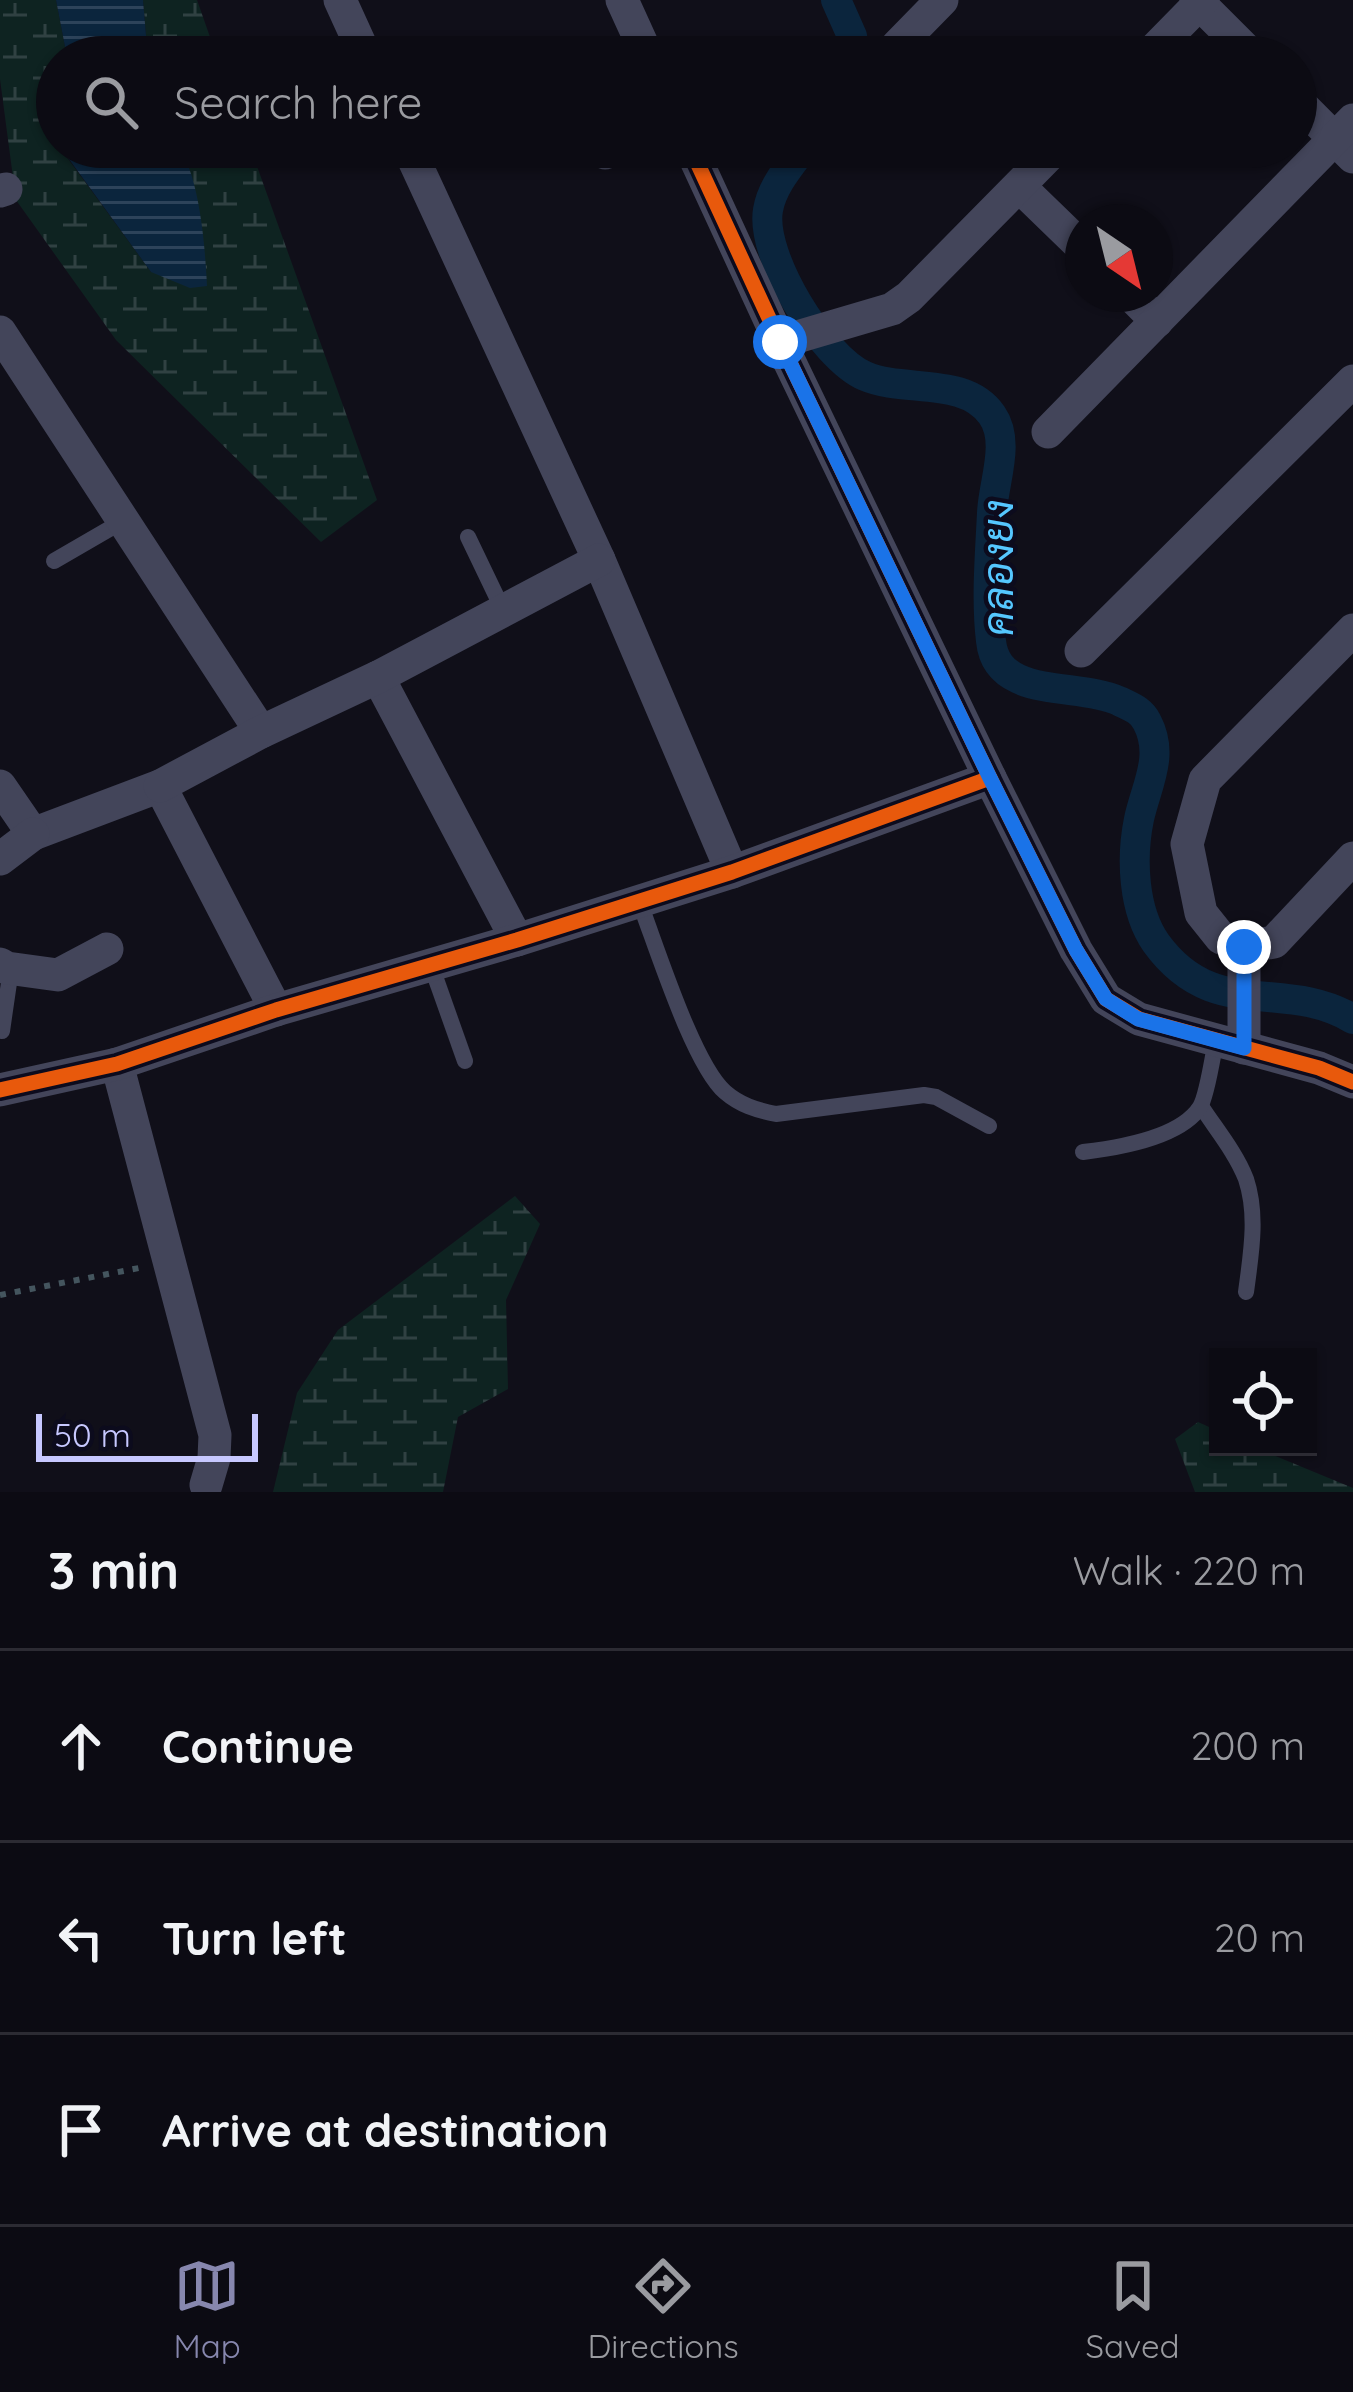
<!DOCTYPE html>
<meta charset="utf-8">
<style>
body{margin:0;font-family:Quicksand,Sarabun,sans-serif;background:#1a1921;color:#f1f3f6}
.controls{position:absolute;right:36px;bottom:36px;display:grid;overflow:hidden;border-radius:0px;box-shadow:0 3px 9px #0004}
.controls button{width:108px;height:108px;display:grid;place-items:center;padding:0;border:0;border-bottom:3px solid #2c2b33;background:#0c0b13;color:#f1f3f6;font:60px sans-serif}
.compass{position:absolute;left:1065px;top:204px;width:108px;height:108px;border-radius:50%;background:#0c0b13;box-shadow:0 3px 9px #0004;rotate:145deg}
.scale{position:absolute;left:36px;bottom:30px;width:222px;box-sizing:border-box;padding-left:12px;border:6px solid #c7c8ff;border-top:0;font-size:33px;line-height:42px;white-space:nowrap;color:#c7c8ff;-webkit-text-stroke:9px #0c0b1d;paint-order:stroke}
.stop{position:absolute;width:36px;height:36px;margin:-27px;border:9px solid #1a73e8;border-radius:50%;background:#fff}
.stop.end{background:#1a73e8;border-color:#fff;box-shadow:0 3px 12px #0008}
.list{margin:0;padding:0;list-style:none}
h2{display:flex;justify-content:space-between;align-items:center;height:156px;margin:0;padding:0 48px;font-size:51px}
h2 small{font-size:39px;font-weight:400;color:#9a9ba0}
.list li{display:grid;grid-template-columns:78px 1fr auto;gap:36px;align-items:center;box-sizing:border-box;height:192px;padding:0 48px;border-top:3px solid #2c2b33}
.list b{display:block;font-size:45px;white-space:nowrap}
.list em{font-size:39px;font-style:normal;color:#9a9ba0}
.icon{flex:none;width:66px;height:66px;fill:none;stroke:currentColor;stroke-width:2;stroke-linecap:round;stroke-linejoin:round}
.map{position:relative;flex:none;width:1353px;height:1492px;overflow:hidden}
.search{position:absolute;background:#0c0b13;box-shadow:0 3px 9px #0004;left:36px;right:36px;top:36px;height:132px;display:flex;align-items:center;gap:30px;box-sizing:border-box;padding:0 42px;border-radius:66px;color:#9a9ba0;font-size:45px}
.sheet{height:732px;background:#0c0b13}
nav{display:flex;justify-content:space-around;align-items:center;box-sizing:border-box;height:168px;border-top:3px solid #2c2b33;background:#0c0b13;font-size:33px;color:#9a9ba0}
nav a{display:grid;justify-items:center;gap:6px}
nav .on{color:#8787ae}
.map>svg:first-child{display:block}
</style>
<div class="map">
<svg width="1353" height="1492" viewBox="0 0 1353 1492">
<defs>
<pattern id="wetland-marsh" width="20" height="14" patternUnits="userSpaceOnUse" patternTransform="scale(3)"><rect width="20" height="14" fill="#0e2321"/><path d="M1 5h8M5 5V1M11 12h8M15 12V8" fill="none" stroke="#304142"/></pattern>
<pattern id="water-rules" width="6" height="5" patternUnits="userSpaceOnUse" patternTransform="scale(3)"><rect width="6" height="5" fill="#0b253d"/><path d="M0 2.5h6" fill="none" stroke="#2d435a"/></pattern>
</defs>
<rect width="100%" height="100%" fill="#100f19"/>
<g fill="url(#wetland-marsh)">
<polygon points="0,0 56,0 67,57 57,57 57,147 65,147 66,156 151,272 187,160 179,147 250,147 377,500 321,542 116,340 16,200 0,79"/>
<polygon points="143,0 197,0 217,57 151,57 147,47"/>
<polygon points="515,1196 540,1224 506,1300 508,1389 458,1417 443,1492 273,1492 297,1393 338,1330"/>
<polygon points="1198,1422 1218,1431 1218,1447 1254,1447 1353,1488 1353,1492 1195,1492 1175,1439"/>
</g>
<g fill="url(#water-rules)">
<polygon points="56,0 143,0 147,47 151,57 67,57"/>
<path d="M65 147H179C200 179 205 247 207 286L190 288 151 272 66 155Z"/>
</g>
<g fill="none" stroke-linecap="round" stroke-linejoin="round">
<g stroke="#0b253d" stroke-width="30">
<polyline points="836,0 852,36 855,57"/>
<path d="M804 147C790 166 772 186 768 210 760 256 822 357 865 376 904 393 965 376 992 415 1011 442 993 483 992 513 990 554 986 600 991 641 997 700 1078 682 1119 701 1131 707 1141 710 1147 722 1165 756 1146 786 1139 819 1131 858 1133 910 1156 943 1214 1023 1282 977 1353 1019"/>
</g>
<polyline stroke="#44555e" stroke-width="6" stroke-dasharray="6 9" stroke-linecap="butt" points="0,1295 144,1267"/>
<g stroke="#43455a" stroke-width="16">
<polyline points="468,537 503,610"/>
<polyline points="54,561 123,521"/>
<path d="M639 901C656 945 693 1064 725 1092 740 1105 756 1110 776 1114L924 1095 936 1097 989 1126"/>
<polyline points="431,965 465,1061"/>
<polyline points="2,1031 11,969"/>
<path d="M1201 1106C1216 1129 1236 1153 1246 1179 1258 1215 1251 1254 1246 1292"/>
<path d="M1083 1152C1117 1148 1180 1138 1200 1107 1207 1096 1213 1055 1216 1040"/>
</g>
<g stroke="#43455a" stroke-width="33">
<polyline points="340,0 366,57"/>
<polyline points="622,0 648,57"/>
<polyline points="1196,0 1253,57"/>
<polyline points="897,46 942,0"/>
<polyline points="1147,57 1203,0"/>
<polyline points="1296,100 1353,157"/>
<polyline points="408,147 599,560 732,872"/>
<polyline points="690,147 780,342 990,778 1076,950 1106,999 1139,1019 1319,1068 1353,1082"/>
<polyline points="605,153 619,147"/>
<polyline points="1019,186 1083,248"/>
<polyline points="0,191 6,189"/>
<polyline points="1130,294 1157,321"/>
<polyline points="0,332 261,732"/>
<polyline points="780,342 892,309 909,297 1057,147"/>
<polyline points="1048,432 1353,120"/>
<polyline points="1353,630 1205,780 1187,844 1201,913 1221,938 1244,947 1274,942 1353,858"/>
<polyline points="1081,651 1353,381"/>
<polyline points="378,677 517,940"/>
<polyline points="0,786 33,834 160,786 276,1010"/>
<polyline points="160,786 261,732 378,677 599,560"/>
<polyline points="0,859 33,834"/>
<polyline points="1244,947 1244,1048"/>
<polyline points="0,964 7,968 58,975 107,949"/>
<polyline points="117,1064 215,1435 214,1458 206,1485"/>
<polyline points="0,1090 117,1064 276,1010 517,940 732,872 990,778"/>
</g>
<defs>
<g id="cycleway">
<polyline points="690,147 780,342 990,778 1076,950 1106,999 1139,1019 1319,1068 1353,1082"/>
<polyline points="0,1090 117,1064 276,1010 517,940 732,872 990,778"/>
</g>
</defs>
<use href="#cycleway" stroke="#0c0b1d" stroke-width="22"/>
<use href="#cycleway" stroke="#e8590c" stroke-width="15"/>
</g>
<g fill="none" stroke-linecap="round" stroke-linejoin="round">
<polyline stroke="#1a73e8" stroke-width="15" points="780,342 990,778 1076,950 1106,999 1138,1019 1244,1048 1244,947"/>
</g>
<g text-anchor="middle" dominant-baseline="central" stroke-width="9" stroke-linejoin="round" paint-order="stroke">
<g font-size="42" font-style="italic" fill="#55c7ff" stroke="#0c0b1d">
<text transform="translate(997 568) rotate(-90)">คลองยง</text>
</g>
</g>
</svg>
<div class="controls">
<button><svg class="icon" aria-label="locate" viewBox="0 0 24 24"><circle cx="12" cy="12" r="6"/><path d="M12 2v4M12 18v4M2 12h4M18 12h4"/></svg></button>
</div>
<svg class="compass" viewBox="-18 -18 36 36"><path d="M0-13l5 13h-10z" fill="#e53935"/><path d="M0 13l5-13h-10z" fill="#9a9ba0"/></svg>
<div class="scale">50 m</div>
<div class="stop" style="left:780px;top:342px"></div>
<div class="stop end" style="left:1244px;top:947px"></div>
<div class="search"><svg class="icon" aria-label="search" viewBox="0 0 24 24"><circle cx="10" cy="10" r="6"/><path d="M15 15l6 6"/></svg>Search here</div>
</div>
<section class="sheet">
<h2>3 min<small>Walk · 220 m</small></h2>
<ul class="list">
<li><svg class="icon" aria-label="ahead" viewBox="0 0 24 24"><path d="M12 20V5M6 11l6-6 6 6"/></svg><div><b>Continue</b></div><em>200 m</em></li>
<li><svg class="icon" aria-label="left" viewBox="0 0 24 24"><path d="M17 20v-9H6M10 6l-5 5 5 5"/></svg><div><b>Turn left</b></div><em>20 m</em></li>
<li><svg class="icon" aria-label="arrive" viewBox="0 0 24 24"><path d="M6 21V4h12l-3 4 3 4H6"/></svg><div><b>Arrive at destination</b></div></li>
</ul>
</section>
<nav>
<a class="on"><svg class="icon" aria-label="map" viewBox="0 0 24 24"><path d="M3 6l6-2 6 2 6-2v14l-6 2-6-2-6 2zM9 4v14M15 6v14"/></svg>Map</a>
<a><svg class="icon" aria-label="directions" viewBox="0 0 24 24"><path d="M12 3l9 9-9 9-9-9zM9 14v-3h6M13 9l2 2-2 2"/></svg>Directions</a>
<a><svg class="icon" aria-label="saved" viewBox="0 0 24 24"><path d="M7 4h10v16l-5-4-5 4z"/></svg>Saved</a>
</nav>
